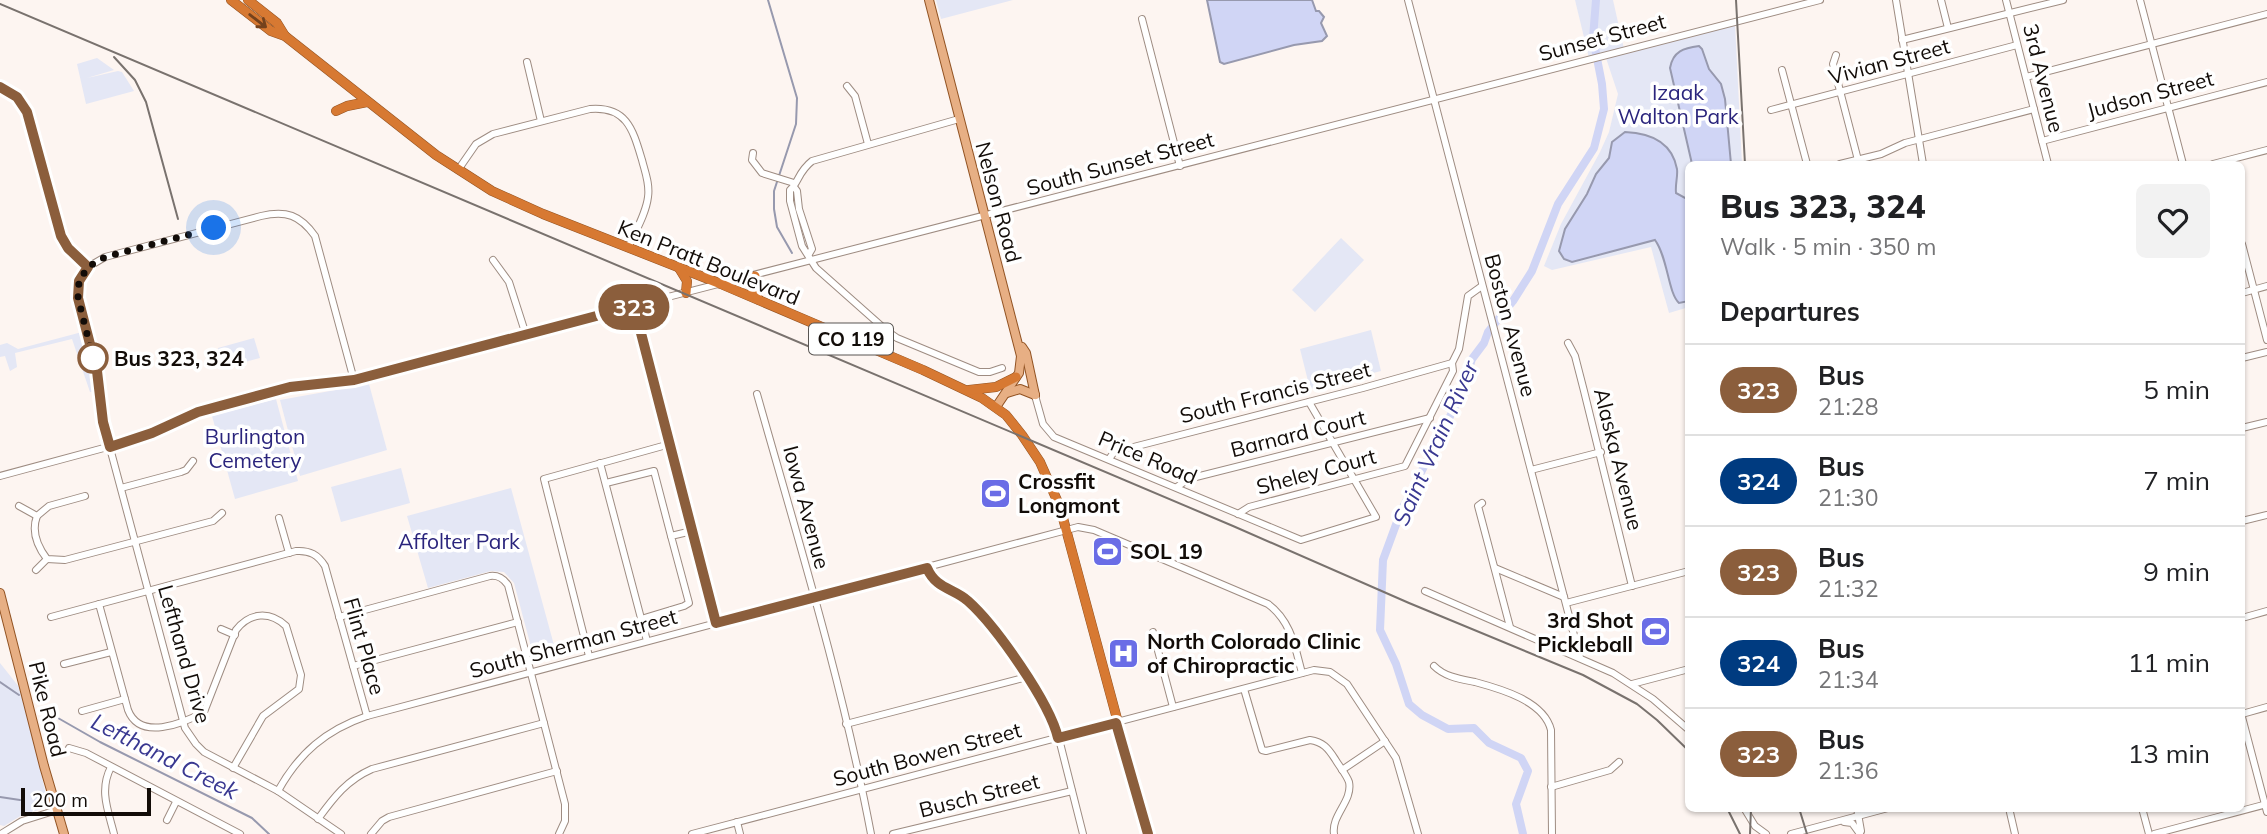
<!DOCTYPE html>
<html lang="en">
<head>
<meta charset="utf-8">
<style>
  body { margin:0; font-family:Mulish,sans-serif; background:#f2f2f2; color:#202124; height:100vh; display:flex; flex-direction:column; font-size:26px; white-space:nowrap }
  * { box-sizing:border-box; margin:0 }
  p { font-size:23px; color:#757577 }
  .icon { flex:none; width:38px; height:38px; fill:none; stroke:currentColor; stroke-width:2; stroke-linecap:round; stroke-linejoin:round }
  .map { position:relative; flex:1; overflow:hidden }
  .panel { position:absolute; left:1685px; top:161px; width:560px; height:651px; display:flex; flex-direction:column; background:#fff; border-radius:10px; box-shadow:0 2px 5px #0004 }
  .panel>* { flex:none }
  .badge { padding:0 14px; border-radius:23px; font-size:24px; line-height:46px }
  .scale { position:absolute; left:21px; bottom:18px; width:130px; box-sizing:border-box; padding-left:7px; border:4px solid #120c08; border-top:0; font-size:19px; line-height:24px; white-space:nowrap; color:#120c08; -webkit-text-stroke:5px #fff; paint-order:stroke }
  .you { position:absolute; width:35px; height:35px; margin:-18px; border:5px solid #fff; border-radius:50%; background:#1a73e8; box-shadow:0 0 0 10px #1a73e833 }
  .map>.badge { position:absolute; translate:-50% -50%; box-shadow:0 0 0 4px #fff }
  h2 { padding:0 35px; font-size:26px; line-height:63px }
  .round { display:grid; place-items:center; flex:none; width:74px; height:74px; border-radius:10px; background:#f2f2f2 }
  .summary { display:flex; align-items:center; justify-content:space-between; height:119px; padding:0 35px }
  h1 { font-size:33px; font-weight:800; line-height:52px }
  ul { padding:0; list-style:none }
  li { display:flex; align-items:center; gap:21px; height:91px; padding:0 35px; border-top:2px solid #e0e0e0 }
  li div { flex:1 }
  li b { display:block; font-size:26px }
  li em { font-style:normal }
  li .badge { min-width:77px; font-weight:700; text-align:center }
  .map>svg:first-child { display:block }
  .green { fill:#e4e7f5 }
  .water { fill:#d0d5f5; stroke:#9799ae; stroke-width:2 }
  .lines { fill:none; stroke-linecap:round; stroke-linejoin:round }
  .stream { stroke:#9799ae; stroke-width:2 }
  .river { stroke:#d0d5f5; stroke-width:8 }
  .minor-casing { stroke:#9e8c82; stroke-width:8 }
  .major-casing { stroke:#925323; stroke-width:10 }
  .highway-casing { stroke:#925323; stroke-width:10 }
  .minor { stroke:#fff; stroke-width:6 }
  .major { stroke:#e7af84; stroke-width:8 }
  .highway { stroke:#d77932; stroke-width:9 }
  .rail { stroke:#79726e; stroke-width:2 }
  .oneway { stroke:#74421d }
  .line-casing { stroke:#fff; stroke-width:16 }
  .line { stroke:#8b5e3c; stroke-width:10 }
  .walk { stroke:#120c08; stroke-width:7; stroke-dasharray:0 12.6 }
  .stop-dot { fill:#fff; stroke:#8b5e3c; stroke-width:3.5 }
  .labels { text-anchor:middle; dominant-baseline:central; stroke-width:7; stroke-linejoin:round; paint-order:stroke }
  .shield { fill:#fff; stroke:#595552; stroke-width:2 }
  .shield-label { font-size:19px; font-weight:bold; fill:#120c08 }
  .street-label { font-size:21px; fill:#120c08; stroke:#fff }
  .park-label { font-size:21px; fill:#2a247c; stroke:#fff }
  .stop-label { font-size:21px; font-weight:bold; fill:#120c08; stroke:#fff; text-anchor:start }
  .poi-label { font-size:21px; font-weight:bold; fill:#120c08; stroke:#fff; text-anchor:start }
  .water-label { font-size:23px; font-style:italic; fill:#393891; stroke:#fff }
</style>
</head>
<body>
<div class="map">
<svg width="2267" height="834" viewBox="0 0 2267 834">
  <rect width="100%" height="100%" fill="#fdf5f1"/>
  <!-- green -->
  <g class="green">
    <path d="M936 0H1013L941 19Z"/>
    <path d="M1575 0H1613L1624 49 1589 58Z"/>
    <path d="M1735 24 1742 164H1689V307L1669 313 1651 247 1552 270 1544 266 1561 224 1600 152 1609 132 1618 94 1606 58Z"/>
    <path d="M97 58 114 70 87 78 118 71 122 72 134 91 86 104 77 64Z"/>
    <path d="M1341 238 1364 260 1315 312 1292 290Z"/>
    <path d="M1371 330 1381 371 1310 389 1300 349Z"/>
    <path d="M82 332 95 392H90L72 339 15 353 17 367 10 371 5 356 0 357V345L7 343 18 349Z"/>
    <path d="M254 338 260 358 223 368 218 348Z"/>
    <path d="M369 384 387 450 300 476 280 400Z"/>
    <path d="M276 399 298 481 235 499 212 416Z"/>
    <path d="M401 468 410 503 341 522 331 487Z"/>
    <path d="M511 488 557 656 535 662 514 583 504 572 491 571 428 588 407 516Z"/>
    <path d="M0 663 23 692 48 804 45 808 22 815 4 826 0 825Z"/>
  </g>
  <!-- water -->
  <g class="water">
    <path d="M1207 0H1312L1316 11H1319L1324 17 1321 23 1327 36 1322 41 1294 45 1224 64 1220 62Z"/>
    <path d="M1699 46 1702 49 1709 69 1721 84 1725 99 1731 164H1692L1670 68C1673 51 1684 48 1699 46Z"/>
    <path d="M1625 132C1650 133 1672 142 1677 169 1678 177 1675 184 1676 193L1689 200V301L1679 303C1668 293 1668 258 1655 240L1572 262 1564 259 1559 251 1565 229 1587 194 1596 174 1609 158 1612 142Z"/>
  </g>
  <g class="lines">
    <!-- stream -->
    <g class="stream">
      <path d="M768 0 797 98 796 124 774 191V209L777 227 792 253"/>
      <path d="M0 682 19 695"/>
      <path d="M44 710 100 742 252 818 269 834"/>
      <path d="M0 797 20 800"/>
    </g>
    <!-- river -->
    <path class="river" d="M1523 834 1516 804 1528 771 1521 758 1489 743 1474 728 1448 729 1422 715 1409 704 1396 664 1380 630 1383 560 1401 511 1459 399 1472 359 1484 343 1488 332 1513 301 1532 271 1558 204 1594 148 1604 109 1602 84 1593 38 1596 0"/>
    <defs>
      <g id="minor">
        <path d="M1408 0 1580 658"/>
        <path d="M1896 0 1923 164"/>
        <path d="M1941 0 1948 28"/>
        <path d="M2006 0 2048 164"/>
        <path d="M2140 0 2183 164"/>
        <path d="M1142 19 1180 166"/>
        <path d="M1902 40 2063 0"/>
        <path d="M1836 55 1833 64 1858 160"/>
        <path d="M527 62 541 121"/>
        <path d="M1782 70 1807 164"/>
        <path d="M2026 77 2267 14"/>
        <path d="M847 86 855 96 868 144"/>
        <path d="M0 87 17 97 27 112 61 236 68 248 88 267"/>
        <path d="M1771 110 2017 45"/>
        <path d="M959 119 812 161C798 172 799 182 790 190V201L802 246 816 268 887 331 897 338 979 372H990L1002 368"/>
        <path d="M2042 141 2267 82"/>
        <path d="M753 153 752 160 762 173 794 183"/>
        <path d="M1840 164 1881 154 1905 143 2034 109"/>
        <path d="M2213 164 2267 150"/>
        <path d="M458 170 476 144 493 134 590 109C627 106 633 130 642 160 645 172 650 184 648 197 646 214 635 232 628 248"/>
        <path d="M794 187 797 191 799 209 812 249 809 254"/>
        <path d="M2242 244 2267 340"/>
        <path d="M493 260 509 282 526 335"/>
        <path d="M2242 293 2267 286"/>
        <path d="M633 306 716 623"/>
        <path d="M1568 343 1575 356 1584 391 1632 586"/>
        <path d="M2242 358 2267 352"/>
        <path d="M1034 392 1043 424 1054 437 1301 540 1376 517 1309 402"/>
        <path d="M757 394C798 539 843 686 871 834"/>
        <path d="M2242 428 2267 422"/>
        <path d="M1109 459 1114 452 1363 388 1452 363"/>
        <path d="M600 463 647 641"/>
        <path d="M1531 470 1601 452"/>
        <path d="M0 476 115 445 152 433 190 415 290 387 354 380 633 306 1820 0"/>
        <path d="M606 483 654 471 671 536"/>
        <path d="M1177 487 1188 479 1430 418"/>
        <path d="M121 488 181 472 186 470 193 461"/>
        <path d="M85 496 49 506 37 516C31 532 37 546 47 559L65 560 213 521 222 513"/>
        <path d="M1482 503 1478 506 1510 627"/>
        <path d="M19 506 37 516"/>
        <path d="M1238 514 1249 507 1405 466 1453 371 1452 363 1459 349 1468 296 1482 286"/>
        <path d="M279 518 289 553"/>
        <path d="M2242 521 2267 515"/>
        <path d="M927 568 931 577 945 589 969 602 1016 658 1057 731 1083 834"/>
        <path d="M1495 568 1564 597"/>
        <path d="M36 570 47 559"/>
        <path d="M1425 591 1613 673 1653 699 1689 730"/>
        <path d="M1566 603 1689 571"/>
        <path d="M99 604 128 710C140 741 182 724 204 712L236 630C250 612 270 611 286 626L301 675 299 689 263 716 233 768"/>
        <path d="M51 617 296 551C310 550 318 555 325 566L367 716"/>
        <path d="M339 617 490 576C498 575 503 578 508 585L565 804V821L559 834"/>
        <path d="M2242 618 2267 611"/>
        <path d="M641 619 684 606 689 603 671 536 692 531"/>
        <path d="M221 629 235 635"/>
        <path d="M1153 632 1173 707"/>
        <path d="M589 656 544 479 670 444"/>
        <path d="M64 664 111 652"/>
        <path d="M353 666 518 622"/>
        <path d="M1434 666C1445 677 1460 679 1475 682 1501 689 1544 701 1551 730L1552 834"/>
        <path d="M1632 684 1689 669"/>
        <path d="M1244 689 1262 750 1266 751 1310 740C1323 742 1328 748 1335 759 1339 766 1346 774 1349 782 1353 801 1331 815 1334 834"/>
        <path d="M82 711 125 699"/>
        <path d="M2242 714 2267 707"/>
        <path d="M2242 717 2267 812"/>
        <path d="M846 724 1027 677"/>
        <path d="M69 748 86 753 240 834"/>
        <path d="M111 767C99 790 108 810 114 834"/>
        <path d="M1342 770 1385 741"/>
        <path d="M1551 787 1610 770 1619 762"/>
        <path d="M278 791C299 753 326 730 367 716L1078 527 1094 530 1268 604C1291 621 1295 647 1302 673"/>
        <path d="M1744 808 1755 826 1766 834"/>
        <path d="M1857 808 1861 831"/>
        <path d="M2009 808 2015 834"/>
        <path d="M2142 808 2149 834"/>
        <path d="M318 819C334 797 347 780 372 769L544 723"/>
        <path d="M167 820 176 802"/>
        <path d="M737 822 740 834"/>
        <path d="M1844 822 1852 823 1860 834"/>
        <path d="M1 834 22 821 57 810"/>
        <path d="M341 834 278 791 204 752 196 744 185 728 103 422 97 371 78 298 77 290 79 281 88 267 105 257 261 216C286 210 300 215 315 236L354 380"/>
        <path d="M371 834 382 821 389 817 557 771"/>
        <path d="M692 834 1314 670 1330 672 1347 684 1396 758 1418 834"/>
        <path d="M893 834 1072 791"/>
        <path d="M1791 834 1888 808"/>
        <path d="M2154 834 2267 804"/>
      </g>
      <g id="major">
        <path d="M929 0 1021 356 1019 373 996 407"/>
        <path d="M1022 347 1026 353 1035 395"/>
        <path d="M1007 393 1020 389 1035 395"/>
        <path d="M0 593 44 766 64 834"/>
      </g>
      <g id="highway">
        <path d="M231 0 271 31 285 36 436 155 492 191 543 214 721 284 923 370 982 398 1006 415 1022 435 1040 462 1060 507 1148 834"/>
        <path d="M248 0 277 23 285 36"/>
        <path d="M336 111 347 106 367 102"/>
        <path d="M679 268 687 281 686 293"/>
        <path d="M755 276 750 285 759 300"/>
        <path d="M969 390 996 387 1016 377"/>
      </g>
    </defs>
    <!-- minor casing -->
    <use href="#minor" class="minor-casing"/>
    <!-- major casing -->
    <use href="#major" class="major-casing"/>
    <!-- highway casing -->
    <use href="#highway" class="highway-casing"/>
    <!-- minor -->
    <use href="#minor" class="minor"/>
    <!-- major -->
    <use href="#major" class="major"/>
    <!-- highway -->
    <use href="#highway" class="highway"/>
    <!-- rail -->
    <g class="rail">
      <path d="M1736 0 1745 164"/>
      <path d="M0 4 1233 526 1409 603 1583 675 1637 704 1657 720 1689 751"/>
      <path d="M114 57 135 80 146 102 178 219"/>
      <path d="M1727 808 1740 834"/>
      <path d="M1799 808 1807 834"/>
      <path d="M1750 834 1751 808"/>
    </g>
  </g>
  <!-- one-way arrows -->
  <defs><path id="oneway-shaft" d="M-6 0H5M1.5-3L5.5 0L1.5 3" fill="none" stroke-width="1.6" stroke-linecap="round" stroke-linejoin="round" transform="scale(1.75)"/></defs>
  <use class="oneway" href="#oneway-shaft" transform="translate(258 21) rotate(38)"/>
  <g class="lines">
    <defs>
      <path id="line" d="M0 87 17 97 27 112 61 236 68 248 88 267 79 281 78 298 97 371 103 422 110 447 152 433 198 412 290 387 354 380 634 306 716 623 927 568C936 589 953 588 968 601 996 626 1050 703 1058 738L1116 723 1148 834"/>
    </defs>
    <!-- line casing -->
    <use href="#line" class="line-casing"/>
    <!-- line -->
    <use href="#line" class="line"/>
    <!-- walk -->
    <path class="walk" d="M93 358 78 298 79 281 88 267 105 257 214 228"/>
  </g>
  <!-- icons -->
  <defs>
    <symbol id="stadium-square" viewBox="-11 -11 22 22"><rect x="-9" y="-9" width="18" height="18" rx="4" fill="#6a6de6" stroke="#fff"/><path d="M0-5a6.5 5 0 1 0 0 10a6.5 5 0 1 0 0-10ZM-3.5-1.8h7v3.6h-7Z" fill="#fff"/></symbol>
    <symbol id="hospital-square" viewBox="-11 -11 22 22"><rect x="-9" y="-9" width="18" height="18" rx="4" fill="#6a6de6" stroke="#fff"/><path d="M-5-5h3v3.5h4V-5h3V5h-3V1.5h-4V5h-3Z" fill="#fff"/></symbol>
  </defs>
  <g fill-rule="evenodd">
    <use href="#stadium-square" x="978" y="476" width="35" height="35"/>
    <use href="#stadium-square" x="1090" y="534" width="35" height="35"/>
    <use href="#stadium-square" x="1638" y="614" width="35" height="35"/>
    <use href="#hospital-square" x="1106" y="636" width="35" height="35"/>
  </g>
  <!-- markers -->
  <circle class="stop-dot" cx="93" cy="358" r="14"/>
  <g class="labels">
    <!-- shield labels -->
    <rect class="shield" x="809" y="323.5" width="84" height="31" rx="5"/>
    <g class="shield-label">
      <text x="851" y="339">CO 119</text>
    </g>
    <!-- street labels -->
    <g class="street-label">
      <text transform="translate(1602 37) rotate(-15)">Sunset Street</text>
      <text transform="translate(1889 61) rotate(-15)">Vivian Street</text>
      <text transform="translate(2044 78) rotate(76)">3rd Avenue</text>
      <text transform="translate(2150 94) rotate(-15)">Judson Street</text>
      <text transform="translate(1120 163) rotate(-15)">South Sunset Street</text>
      <text transform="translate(999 202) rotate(75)">Nelson Road</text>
      <text transform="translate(709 262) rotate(22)">Ken Pratt Boulevard</text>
      <text transform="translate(1511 325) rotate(75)">Boston Avenue</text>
      <text transform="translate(1275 392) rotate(-14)">South Francis Street</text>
      <text transform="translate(1298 433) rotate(-14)">Barnard Court</text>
      <text transform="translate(1148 457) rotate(23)">Price Road</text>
      <text transform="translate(1619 459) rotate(76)">Alaska Avenue</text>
      <text transform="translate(1316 471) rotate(-15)">Sheley Court</text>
      <text transform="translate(807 507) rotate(75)">Iowa Avenue</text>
      <text transform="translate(573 643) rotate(-15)">South Sherman Street</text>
      <text transform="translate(365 646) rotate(74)">Flint Place</text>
      <text transform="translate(185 654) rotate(74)">Lefthand Drive</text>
      <text transform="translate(48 709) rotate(76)">Pike Road</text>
      <text transform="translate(927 754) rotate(-15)">South Bowen Street</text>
      <text transform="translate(979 795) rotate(-14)">Busch Street</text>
    </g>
    <!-- park labels -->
    <g class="park-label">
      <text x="1678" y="92">Izaak<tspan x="1678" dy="24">Walton Park</tspan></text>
      <text x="255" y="436">Burlington<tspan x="255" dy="24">Cemetery</tspan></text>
      <text x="459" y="541">Affolter Park</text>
    </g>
    <!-- stop labels -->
    <g class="stop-label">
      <text x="114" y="358">Bus 323, 324</text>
    </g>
    <!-- poi labels -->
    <g class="poi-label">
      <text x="1018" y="481">Crossfit<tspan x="1018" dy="24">Longmont</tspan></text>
      <text x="1130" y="551">SOL 19</text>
      <text x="1633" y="620" text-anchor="end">3rd Shot<tspan x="1633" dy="24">Pickleball</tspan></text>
      <text x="1147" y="641">North Colorado Clinic<tspan x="1147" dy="24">of Chiropractic</tspan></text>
    </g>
    <!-- water labels -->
    <g class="water-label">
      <text transform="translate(1435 443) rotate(-66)">Saint Vrain River</text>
      <text transform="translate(165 756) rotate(27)">Lefthand Creek</text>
    </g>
  </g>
</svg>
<div class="scale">200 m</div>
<div class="you" style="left:214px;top:228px"></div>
<b class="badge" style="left:634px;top:307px;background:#8b5e3c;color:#fff">323</b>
<section class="panel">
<div class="summary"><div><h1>Bus 323, 324</h1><p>Walk · 5 min · 350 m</p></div><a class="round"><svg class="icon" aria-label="heart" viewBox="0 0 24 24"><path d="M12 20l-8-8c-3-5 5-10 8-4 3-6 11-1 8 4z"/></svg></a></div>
<h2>Departures</h2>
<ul>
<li><span class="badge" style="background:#8b5e3c;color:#fff">323</span><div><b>Bus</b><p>21:28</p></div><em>5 min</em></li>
<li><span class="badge" style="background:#003b80;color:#fff">324</span><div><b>Bus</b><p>21:30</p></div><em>7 min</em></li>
<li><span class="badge" style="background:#8b5e3c;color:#fff">323</span><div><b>Bus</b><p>21:32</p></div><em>9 min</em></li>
<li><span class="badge" style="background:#003b80;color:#fff">324</span><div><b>Bus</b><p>21:34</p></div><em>11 min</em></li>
<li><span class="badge" style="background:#8b5e3c;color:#fff">323</span><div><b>Bus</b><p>21:36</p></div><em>13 min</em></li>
</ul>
</section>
</div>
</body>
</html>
